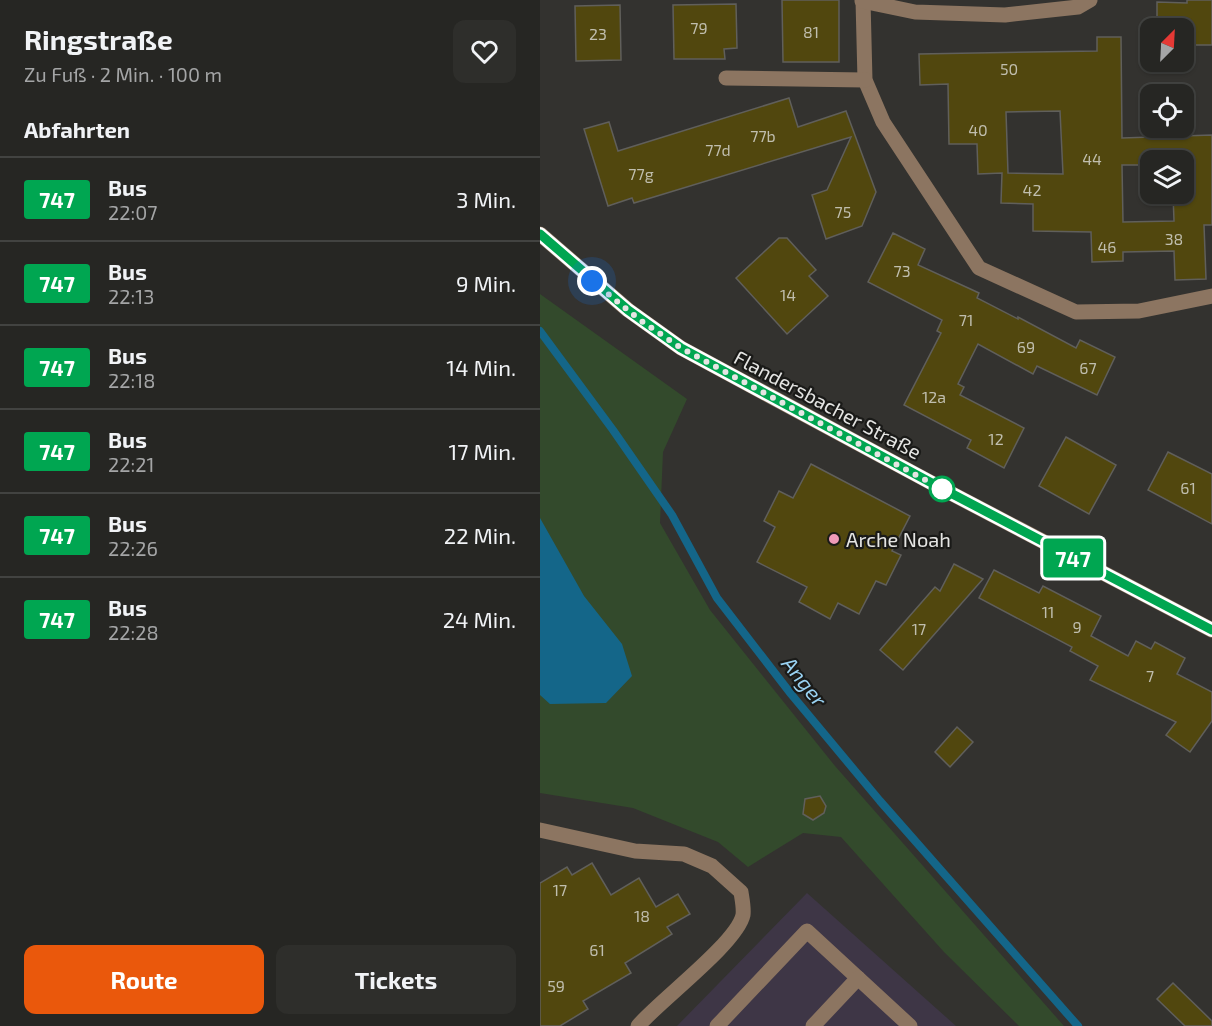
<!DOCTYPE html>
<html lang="de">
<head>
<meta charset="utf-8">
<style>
  body { margin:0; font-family:"Exo 2",sans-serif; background:#2e2e2b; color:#f1f3f6; height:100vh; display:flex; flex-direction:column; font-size:22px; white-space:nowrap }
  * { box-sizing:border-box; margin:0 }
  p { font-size:20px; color:#a4a5a6 }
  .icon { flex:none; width:33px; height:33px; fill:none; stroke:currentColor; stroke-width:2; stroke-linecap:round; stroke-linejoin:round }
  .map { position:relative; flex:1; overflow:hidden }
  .side { display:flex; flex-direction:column; background:#262623; width:540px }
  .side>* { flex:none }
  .badge { padding:0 12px; border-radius:4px; font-size:21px; line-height:39px }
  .needle { width:39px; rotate:24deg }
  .controls { position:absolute; left:600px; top:18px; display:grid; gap:12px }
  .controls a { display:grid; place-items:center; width:54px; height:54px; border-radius:12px; background:#262623; box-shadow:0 2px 4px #0004,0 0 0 2px #424341; font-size:30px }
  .you { position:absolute; width:30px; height:30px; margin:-15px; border:4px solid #fff; border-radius:50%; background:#1a73e8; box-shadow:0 0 0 9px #1a73e833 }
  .map>.badge { position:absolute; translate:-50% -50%; box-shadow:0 0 0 3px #fff }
  h2 { padding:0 24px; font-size:22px; line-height:54px }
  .round { display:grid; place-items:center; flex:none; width:63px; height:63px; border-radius:12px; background:#2e2e2b }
  .head { display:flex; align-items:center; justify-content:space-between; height:102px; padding:0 24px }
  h1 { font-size:28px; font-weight:700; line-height:45px }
  .cta { display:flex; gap:12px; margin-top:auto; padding:12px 24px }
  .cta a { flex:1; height:69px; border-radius:12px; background:#ea580c; color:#fff; font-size:24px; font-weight:700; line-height:69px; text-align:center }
  .cta a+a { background:#2e2e2b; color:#f1f3f6 }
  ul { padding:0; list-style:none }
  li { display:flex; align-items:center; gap:18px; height:84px; padding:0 24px; border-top:2px solid #424341 }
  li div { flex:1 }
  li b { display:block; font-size:22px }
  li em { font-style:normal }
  li .badge { min-width:66px; font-weight:700; text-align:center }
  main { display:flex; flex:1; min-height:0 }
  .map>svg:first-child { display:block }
  .commercial { fill:#3e3646 }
  .green { fill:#334a2c }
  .water { fill:#146689 }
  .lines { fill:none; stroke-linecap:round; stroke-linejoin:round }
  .stream { stroke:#146689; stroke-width:8 }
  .building { fill:#51470e; stroke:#605f5b; stroke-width:1.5; fill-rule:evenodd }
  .minor { stroke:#8c7561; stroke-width:15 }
  .line-casing { stroke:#fff; stroke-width:14 }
  .line { stroke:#00a651; stroke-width:9 }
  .walk { stroke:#e5e5e3; stroke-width:6; stroke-dasharray:0 10.8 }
  .stop-dot { fill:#fff; stroke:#00a651; stroke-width:3 }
  .poi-dot { fill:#ef9ab8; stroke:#1a1a18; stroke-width:2 }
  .labels { text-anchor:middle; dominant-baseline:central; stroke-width:4.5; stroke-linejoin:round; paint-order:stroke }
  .number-label { font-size:16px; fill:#c0beae }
  .street-label { font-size:20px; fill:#e5e5e3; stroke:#1a1a18 }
  .poi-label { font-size:20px; fill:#e5e5e3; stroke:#1a1a18; text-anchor:start }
  .water-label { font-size:21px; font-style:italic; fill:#9ad3f3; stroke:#1a1a18 }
</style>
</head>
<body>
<main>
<section class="side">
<div class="head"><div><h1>Ringstraße</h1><p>Zu Fuß · 2 Min. · 100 m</p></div><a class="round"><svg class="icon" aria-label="heart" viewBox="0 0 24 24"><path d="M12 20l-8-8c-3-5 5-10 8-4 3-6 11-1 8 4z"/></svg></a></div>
<h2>Abfahrten</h2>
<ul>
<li><span class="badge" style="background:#00a651;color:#fff">747</span><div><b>Bus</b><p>22:07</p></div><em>3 Min.</em></li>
<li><span class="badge" style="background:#00a651;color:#fff">747</span><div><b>Bus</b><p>22:13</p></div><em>9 Min.</em></li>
<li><span class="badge" style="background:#00a651;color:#fff">747</span><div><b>Bus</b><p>22:18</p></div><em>14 Min.</em></li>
<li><span class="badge" style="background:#00a651;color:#fff">747</span><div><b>Bus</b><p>22:21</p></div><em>17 Min.</em></li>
<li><span class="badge" style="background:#00a651;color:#fff">747</span><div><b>Bus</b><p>22:26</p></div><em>22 Min.</em></li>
<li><span class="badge" style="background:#00a651;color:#fff">747</span><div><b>Bus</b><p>22:28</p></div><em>24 Min.</em></li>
</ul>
<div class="cta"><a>Route</a><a>Tickets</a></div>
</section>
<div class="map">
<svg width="672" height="1026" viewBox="0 0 672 1026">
  <rect width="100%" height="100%" fill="#33322f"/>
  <!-- commercial -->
  <path class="commercial" d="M267 893 416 1026H137Z"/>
  <!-- green -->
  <path class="green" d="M0 294 147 399 123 452 120 523 170 610 295 766 524 1026H479L404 952 301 837 263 833 208 867 178 842 93 808 0 793Z"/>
  <!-- water -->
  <path class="water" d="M0 518 44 596 82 644 92 676 66 703 10 704 0 695Z"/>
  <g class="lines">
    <!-- stream -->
    <path class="stream" d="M0 331 73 430 132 515 177 598 251 694 340 801 538 1026"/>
  </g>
  <!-- building -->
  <g class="building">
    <path d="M242 0H299V62H243Z"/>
    <path d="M647 0H672V45H644V28H617V2L647 3Z"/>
    <path d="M196 4 197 48 184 49 185 59H134L133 5Z"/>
    <path d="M80 5 81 60 36 61 35 6Z"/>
    <path d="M557 37H581L582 138 672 135V225H664L666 279 635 280 634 251 583 252V261L552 262 551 232 493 231V204L461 203 462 173 438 174 437 144H409L408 84 380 85 379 54 557 51ZM520 111 523 174 468 173 466 112ZM610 160H644V194H633L634 221 583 222 582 165H610Z"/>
    <path d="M249 98 258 127 306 111 336 192 322 226 286 239 272 195 287 190 311 137 94 203 92 198 68 206 44 129 69 122 78 151Z"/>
    <path d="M353 233 385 249 378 265 439 293 437 298 478 319V317L536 348 540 340 575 357 557 395 497 366 493 374 438 344 418 384 424 387 420 395 484 428 464 468 427 448 431 440 364 405 401 333 397 331 402 320 328 282Z"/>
    <path d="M239 238H247L276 270 269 276 288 296 247 334 196 278Z"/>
    <path d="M526 437 576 465 549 514 499 486Z"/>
    <path d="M628 452 672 474V524L608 490Z"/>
    <path d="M271 464 370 516 352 551 361 555 346 585 336 581 319 614 298 603 290 619 259 602 267 587 217 562 235 527 224 521 239 491 253 498Z"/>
    <path d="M414 564 443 579 363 670 340 650 395 587 400 591Z"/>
    <path d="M454 570 499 593 503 586 561 616 551 636 588 656 596 641 611 649 615 642 645 658 637 674 672 692V721L650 752 626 735 636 722 550 680 558 666 530 651 532 647 439 598Z"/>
    <path d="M417 727 433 742 410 767 395 752Z"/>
    <path d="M280 796 286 806 284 813 273 820 263 814 265 799Z"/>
    <path d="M52 863 71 895 99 878 116 907 138 894 150 914 127 927 132 934 85 963 91 973 43 1001 48 1009 20 1026H0V883L27 867 32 875Z"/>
    <path d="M633 983 672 1021V1026H645L617 999Z"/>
  </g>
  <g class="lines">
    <!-- minor -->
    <g class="minor">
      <path d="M323 0 325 80 343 122 439 268 536 312 599 311 672 296"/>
      <path d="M322 1 375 12 465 15 538 7 550 0"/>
      <path d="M186 78 325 80"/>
      <path d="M0 234 88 310 141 348 401 488 672 630"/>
      <path d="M0 830 95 851 144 854 172 866 201 892C202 899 204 908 203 915 197 943 119 1001 98 1026"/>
      <path d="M177 1026 267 931 370 1026"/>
      <path d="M273 1026 318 978"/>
    </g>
  </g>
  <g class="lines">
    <defs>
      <path id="line" d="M0 234 88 310 141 348 401 488 672 630"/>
    </defs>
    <!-- line casing -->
    <use href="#line" class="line-casing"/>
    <!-- line -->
    <use href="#line" class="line"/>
    <!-- walk -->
    <path class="walk" d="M52 281 100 320 141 348 402 489"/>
  </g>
  <!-- markers -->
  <circle class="stop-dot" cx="402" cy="489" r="12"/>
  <circle class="poi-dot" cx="294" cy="539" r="6"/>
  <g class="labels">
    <!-- number labels -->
    <g class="number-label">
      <text x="159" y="27">79</text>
      <text x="271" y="31">81</text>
      <text x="58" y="33">23</text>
      <text x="469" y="68">50</text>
      <text x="438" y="129">40</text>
      <text x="223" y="135">77b</text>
      <text x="178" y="149">77d</text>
      <text x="552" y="158">44</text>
      <text x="101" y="173">77g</text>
      <text x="492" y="189">42</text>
      <text x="303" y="211">75</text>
      <text x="634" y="238">38</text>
      <text x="567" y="246">46</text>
      <text x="362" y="270">73</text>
      <text x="248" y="294">14</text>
      <text x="426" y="319">71</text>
      <text x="486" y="346">69</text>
      <text x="548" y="367">67</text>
      <text x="394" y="396">12a</text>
      <text x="456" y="438">12</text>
      <text x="648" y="487">61</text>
      <text x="508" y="611">11</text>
      <text x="537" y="626">9</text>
      <text x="379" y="628">17</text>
      <text x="610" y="675">7</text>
      <text x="20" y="889">17</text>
      <text x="102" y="915">18</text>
      <text x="57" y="949">61</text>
      <text x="16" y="985">59</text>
    </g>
    <!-- street labels -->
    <g class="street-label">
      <text transform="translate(288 404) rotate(28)">Flandersbacher Straße</text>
    </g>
    <!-- poi labels -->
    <g class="poi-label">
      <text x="306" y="539">Arche Noah</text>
    </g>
    <!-- water labels -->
    <g class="water-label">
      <text transform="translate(265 681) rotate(51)">Anger</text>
    </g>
  </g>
</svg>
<div class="controls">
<a><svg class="needle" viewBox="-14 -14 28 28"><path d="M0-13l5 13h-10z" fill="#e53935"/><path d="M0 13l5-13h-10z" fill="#a4a5a6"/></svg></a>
<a><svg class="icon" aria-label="locate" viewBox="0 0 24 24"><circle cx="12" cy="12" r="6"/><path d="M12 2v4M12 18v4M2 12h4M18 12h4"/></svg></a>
<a><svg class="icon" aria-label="layers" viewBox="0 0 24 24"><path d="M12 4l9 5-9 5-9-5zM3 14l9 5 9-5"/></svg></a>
</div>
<div class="you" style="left:52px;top:281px"></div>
<b class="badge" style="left:533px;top:558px;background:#00a651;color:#fff">747</b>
</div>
</main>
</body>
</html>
